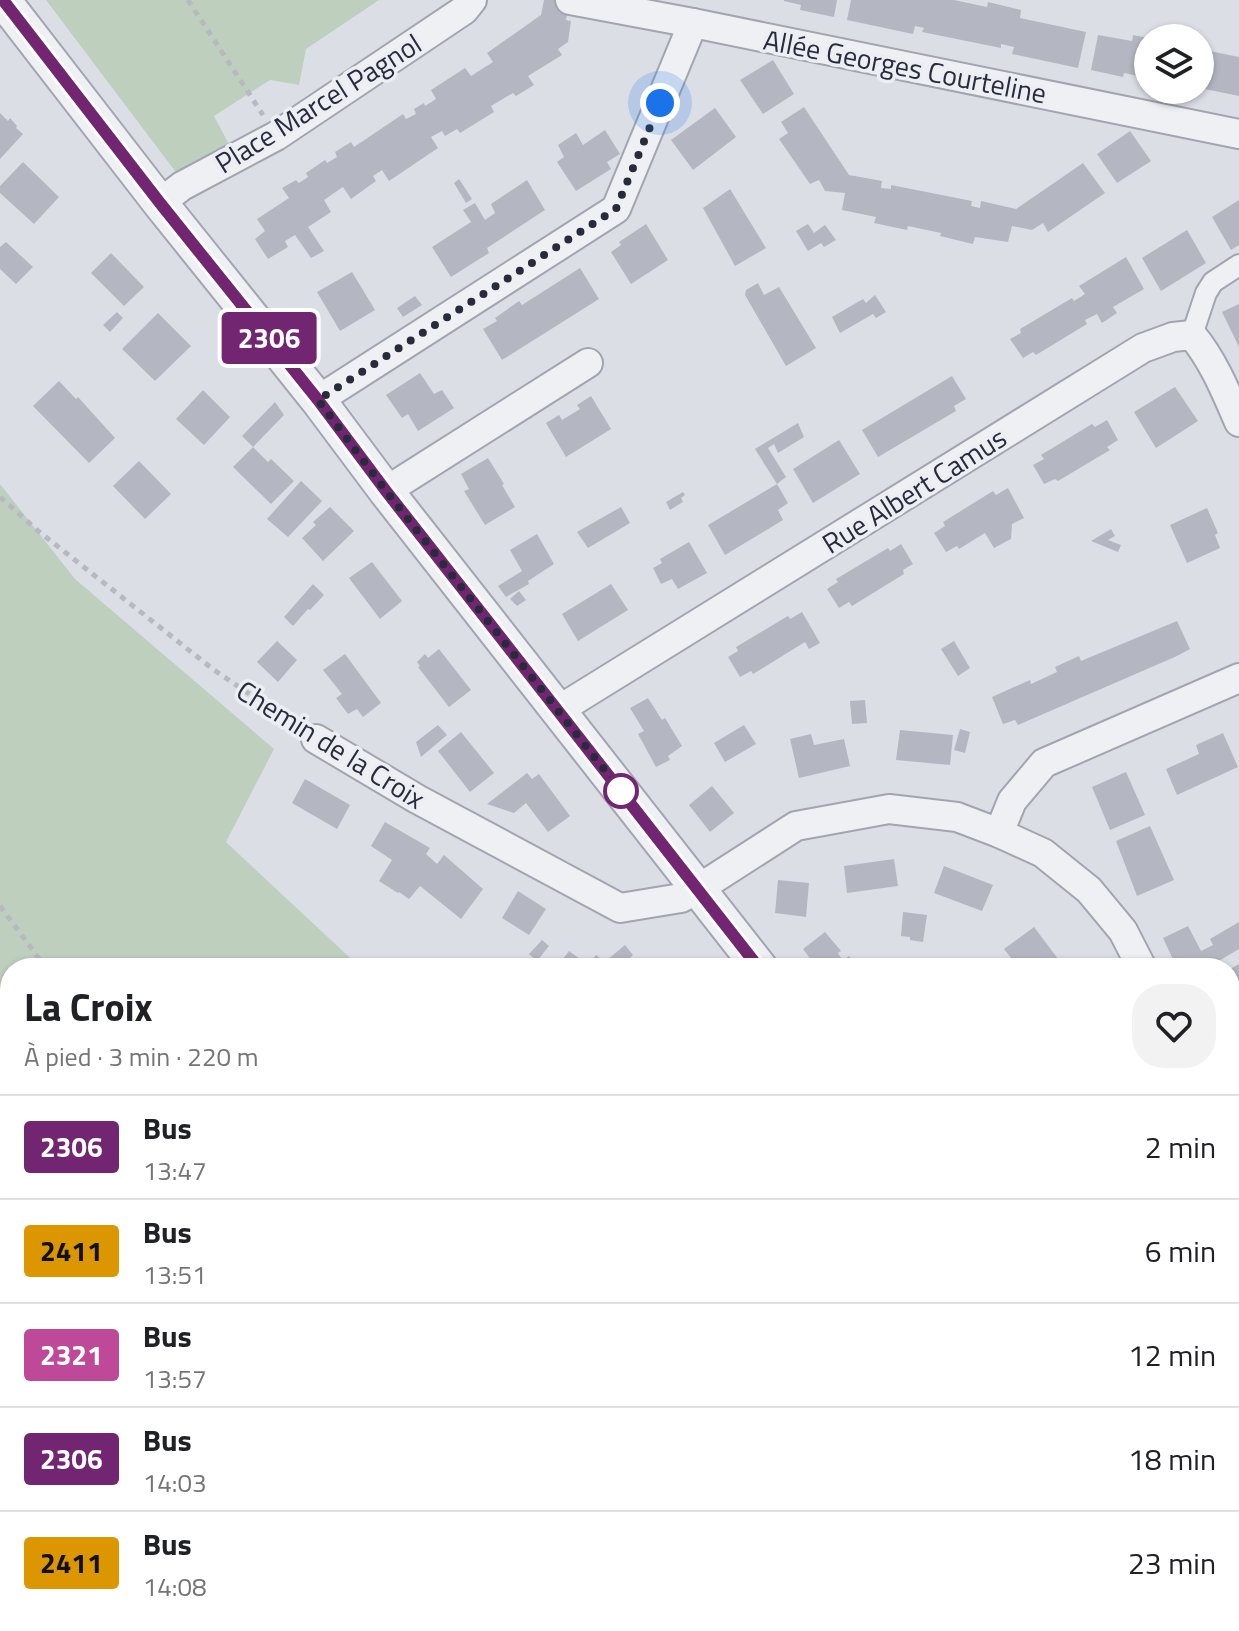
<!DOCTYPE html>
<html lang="fr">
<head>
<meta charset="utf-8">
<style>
  body { margin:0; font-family:"Titillium Web",sans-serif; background:#f2f2f2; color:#202124; height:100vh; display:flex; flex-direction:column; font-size:30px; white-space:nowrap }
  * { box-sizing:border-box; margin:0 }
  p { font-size:26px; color:#757577 }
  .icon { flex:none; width:44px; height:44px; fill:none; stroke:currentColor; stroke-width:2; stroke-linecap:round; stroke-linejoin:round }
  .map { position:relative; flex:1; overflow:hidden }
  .details { position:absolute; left:0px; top:958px; width:1240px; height:674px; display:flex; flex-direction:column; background:#fff; border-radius:32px 32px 0 0; box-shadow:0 2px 6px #0004 }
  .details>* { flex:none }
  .badge { padding:0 16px; border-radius:6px; font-size:28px; line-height:52px }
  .fabs { position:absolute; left:1134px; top:24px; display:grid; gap:16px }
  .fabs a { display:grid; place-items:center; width:80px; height:80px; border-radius:50%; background:#fff; box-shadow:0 2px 6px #0004; font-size:40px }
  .you { position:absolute; width:40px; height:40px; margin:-20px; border:6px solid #fff; border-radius:50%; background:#1a73e8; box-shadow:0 0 0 12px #1a73e833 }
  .map>.badge { position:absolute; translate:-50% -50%; box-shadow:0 0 0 4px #fff }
  .round { display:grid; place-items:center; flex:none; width:84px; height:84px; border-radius:32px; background:#f2f2f2 }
  .headline { display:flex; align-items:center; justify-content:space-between; height:136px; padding:0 24px }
  h1 { font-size:38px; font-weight:700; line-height:60px }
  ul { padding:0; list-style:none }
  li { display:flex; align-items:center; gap:24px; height:104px; padding:0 24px; border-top:2px solid #e0e0e0 }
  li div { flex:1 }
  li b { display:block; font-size:30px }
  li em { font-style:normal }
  li .badge { min-width:88px; font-weight:700; text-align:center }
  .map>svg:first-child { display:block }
  .green { fill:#bfcfbe }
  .water { fill:#98a6c5 }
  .building { fill:#b4b7c2 }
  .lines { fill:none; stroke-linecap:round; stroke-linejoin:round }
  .pedestrian-casing { stroke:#a2a5b0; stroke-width:24 }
  .minor-casing { stroke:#a2a5b0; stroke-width:32 }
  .tertiary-casing { stroke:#a2a5b0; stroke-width:38 }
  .path { stroke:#b7b9c0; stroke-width:5; stroke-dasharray:6 6; stroke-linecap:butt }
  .pedestrian { stroke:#eff0f4; stroke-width:20 }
  .minor { stroke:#eff0f4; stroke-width:28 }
  .tertiary { stroke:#eff0f4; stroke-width:34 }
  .line-casing { stroke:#fff; stroke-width:18 }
  .line { stroke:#722671; stroke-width:12 }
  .walk { stroke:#272b3c; stroke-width:8; stroke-dasharray:0 14.4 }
  .stop-dot { fill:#fff; stroke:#722671; stroke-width:4 }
  .labels { text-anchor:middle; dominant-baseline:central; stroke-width:7; stroke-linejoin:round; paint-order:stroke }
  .street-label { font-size:28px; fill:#272b3c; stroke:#eceef4 }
</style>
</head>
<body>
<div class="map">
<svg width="1239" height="1631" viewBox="0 0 1239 1631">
  <rect width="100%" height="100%" fill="#dcdee6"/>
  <!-- green -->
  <g class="green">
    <path d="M46 0H379L306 49 299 85 270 80 214 116 231 148 178 175Z"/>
    <path d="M0 484 75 579 274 749 226 842 361 968H10V1513L0 1508Z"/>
    <path d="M198 1622H1043L1051 1631H204Z"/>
  </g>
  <!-- water -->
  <path class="water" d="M0 1476 10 1481V1622H240L252 1631H0Z"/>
  <!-- building -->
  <g class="building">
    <path d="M544 0H570L566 20 571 21 568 42 558 49 562 55 528 76 534 85 516 96 513 93 491 106 494 112 460 133 457 129 445 136 442 131 431 137 438 148 389 181 382 170 373 176 376 181 351 199 343 187 324 200 331 212 308 227 324 251 311 258 295 235 285 241 288 247 268 259 255 239 265 231 257 219 289 198 282 188 296 180 299 183 308 177 306 173 325 160 327 163 337 157 335 152 351 142 354 147 403 114 406 119 416 114 414 109 424 103 425 106 436 99 431 90 465 68 471 76 493 62 487 53 541 15Z"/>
    <path d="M784 0H837L834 17 800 10 801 5 784 1Z"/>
    <path d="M851 0H954L987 7 988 2 1021 10 1020 18 1086 32 1078 68 1012 54 1014 47 1001 44V48L922 32 924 28 915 26 913 34 847 20Z"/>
    <path d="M1098 35 1132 41 1133 35 1148 38V78L1124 73 1123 77 1091 70Z"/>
    <path d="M1200 49 1239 57V96L1200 88Z"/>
    <path d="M773 60 794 94 763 114 740 80Z"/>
    <path d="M804 107 849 175 882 181 881 188 891 189V185L972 201 971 206 980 208 981 201 1016 209 1083 163 1105 193 1048 232 1043 223 1032 230 1012 226 1008 242 975 237 973 244 940 236 941 233 908 226 907 230 874 223 876 217 842 210 845 193 825 191 819 180 810 184 779 139 788 133 781 122Z"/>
    <path d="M715 108 736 137 693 170 671 140Z"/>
    <path d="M0 113 8 121 10 118 17 126 16 128 23 134 0 159Z"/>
    <path d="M605 130 620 154 607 162 611 169 576 191 557 162 564 157 558 145 576 133 583 145Z"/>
    <path d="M1130 131 1151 161 1117 183 1097 154Z"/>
    <path d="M23 162 59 197 34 224 0 193V186Z"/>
    <path d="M459 179 472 199 466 203 454 183Z"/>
    <path d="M527 180 545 210 487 248 489 253 451 277 432 247 471 222 463 210 475 203 485 220 495 213 491 204Z"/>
    <path d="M730 189 766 248 735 266 703 208Z"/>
    <path d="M1239 200V245L1231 250 1212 217Z"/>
    <path d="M646 224 668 260 631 284 611 252 621 245 619 242Z"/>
    <path d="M808 224 814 233 825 225 836 240 824 247 821 243 808 251 796 231Z"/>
    <path d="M1187 230 1206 263 1161 291 1142 258Z"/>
    <path d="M6 242 33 267 16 284 0 269V247Z"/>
    <path d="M111 253 144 287 124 306 91 273Z"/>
    <path d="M1126 257 1144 289 1113 307 1117 313 1102 323 1097 314 1085 320 1087 324 1036 355 1033 352 1023 358 1010 339 1021 333 1020 329 1072 298 1074 301 1085 294 1079 286Z"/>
    <path d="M580 268 599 299 502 360 483 329 497 321 495 318 519 301 522 305Z"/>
    <path d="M352 272 375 310 340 331 317 292Z"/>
    <path d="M758 283 764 295 779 287 816 348 786 366 745 295 746 290Z"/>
    <path d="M875 295 886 312 876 318 873 314 840 333 832 317 863 299 866 303Z"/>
    <path d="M415 296 422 305 403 317 397 308Z"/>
    <path d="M1239 304V347L1222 312Z"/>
    <path d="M117 312 123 318 110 332 103 325Z"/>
    <path d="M158 313 191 346 155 381 122 349Z"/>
    <path d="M420 373 434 394 442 390 454 408 418 431 408 414 402 418 386 395Z"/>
    <path d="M952 376 966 399 954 406 956 411 878 457 862 430Z"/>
    <path d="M59 381 76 399 78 397 115 438 89 463 33 406Z"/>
    <path d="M1175 387 1198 421 1156 448 1134 412Z"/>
    <path d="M203 390 230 417 204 445 176 419Z"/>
    <path d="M591 396 611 429 566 457 546 423 559 415 562 420 580 409 577 405Z"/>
    <path d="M275 402 284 415 253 447 242 436Z"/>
    <path d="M1107 420 1118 440 1107 447 1110 450 1058 481 1055 479 1044 484 1033 465 1044 459 1041 455 1092 424 1095 427Z"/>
    <path d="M798 423 804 437 778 453 774 444 768 448 786 477 777 484 788 503 778 510 783 520 725 555 708 525 777 484 755 449Z"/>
    <path d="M839 440 860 474 813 503 793 469Z"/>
    <path d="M253 447 268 462 271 459 294 481 271 504 233 467Z"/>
    <path d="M488 458 504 484 502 485 515 507 485 525 464 491 469 489 461 474Z"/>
    <path d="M139 461 171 494 145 519 113 486Z"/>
    <path d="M301 481 322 501 288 537 267 519Z"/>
    <path d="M1008 488 1024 518 1012 524 1011 539 994 548 985 533 959 549 957 546 946 552 934 533 945 526 943 522 993 491 996 495Z"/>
    <path d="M683 492 685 495 681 498 683 502 670 510 666 502Z"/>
    <path d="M330 507 354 531 323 561 302 538 316 525 313 522Z"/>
    <path d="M621 507 630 523 588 548 577 532Z"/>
    <path d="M1207 508 1218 533 1215 535 1220 548 1187 563 1170 525Z"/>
    <path d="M1111 529 1115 536 1108 540 1121 545 1118 552 1091 541Z"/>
    <path d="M537 534 554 564 528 581 529 584 506 597 498 586 522 571 510 550Z"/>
    <path d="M689 542 707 573 678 589 672 579 661 584 653 568 662 563 660 559Z"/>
    <path d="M901 544 913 564 903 570 904 574 852 606 849 602 839 608 827 589 838 582 836 579 888 548 890 551Z"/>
    <path d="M372 562 402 601 380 619 349 578Z"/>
    <path d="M313 584 324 595 310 610 308 609 293 626 284 617Z"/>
    <path d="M611 584 628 610 578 641 562 614Z"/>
    <path d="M519 591 526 600 517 606 510 599Z"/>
    <path d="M802 612 820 643 809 649 805 642 753 674 751 671 740 677 728 657 738 651 736 647 788 616 790 619Z"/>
    <path d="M1177 621 1190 649 1177 656 1018 725 1015 720 1003 724 992 697 1030 680 1031 684 1057 672 1055 667 1079 656 1081 661Z"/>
    <path d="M277 641 297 660 278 682 257 662Z"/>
    <path d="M954 641 970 668 958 676 941 649Z"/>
    <path d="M439 649 471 690 449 707 418 667 420 666 417 662 425 654 428 658Z"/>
    <path d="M345 654 381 703 363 717 357 709 348 714 336 698 342 694 323 670Z"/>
    <path d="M648 698 662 720 665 718 682 746 668 756 670 760 656 767 638 734 644 731 630 708Z"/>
    <path d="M865 700 867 723 852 724 850 701Z"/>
    <path d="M438 725 447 735 421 757 416 742Z"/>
    <path d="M744 725 756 744 725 762 714 743Z"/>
    <path d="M960 729 970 732 965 753 954 750Z"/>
    <path d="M900 730 953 735 950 765 896 760Z"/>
    <path d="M461 732 494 773 470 792 438 751Z"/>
    <path d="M1223 733 1238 767 1177 795 1166 769 1199 754 1196 745Z"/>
    <path d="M811 734 814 745 844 739 850 766 799 778 790 739Z"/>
    <path d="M1126 772 1145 815 1110 830 1092 787Z"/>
    <path d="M527 773 532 779 539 774 570 816 548 832 526 803 514 813 487 804Z"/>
    <path d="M305 779 350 805 337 829 292 803Z"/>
    <path d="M712 786 734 813 710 832 689 805Z"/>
    <path d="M385 822 430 848 426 854 437 864 444 855 483 889 461 919 420 886 409 899 399 892 398 893 379 881 392 860 371 846Z"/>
    <path d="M1150 826 1174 880 1137 896 1116 841Z"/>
    <path d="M894 859 898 886 847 893 844 866Z"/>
    <path d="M944 866 993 885 982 911 934 893Z"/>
    <path d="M778 880 809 883 806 917 775 913Z"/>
    <path d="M518 891 546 909 529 935 502 918Z"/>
    <path d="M903 912 927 915 923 942 910 940V937L901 936Z"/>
    <path d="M1239 922V949L1207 968H1195L1194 966 1189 968H1177L1163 938 1188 926 1201 951 1213 945 1210 939Z"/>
    <path d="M1034 927 1065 968H1019L1004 949Z"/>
    <path d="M825 932 841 951 838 953 843 961 849 956 858 968H817L803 949Z"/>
    <path d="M542 940 549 946 537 961 529 954Z"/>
    <path d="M625 945 633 955 619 968H612L606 961Z"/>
    <path d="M569 951 588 965 596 955 609 965 607 968H556Z"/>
    <path d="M637 959 647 968H628Z"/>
    <path d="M1239 964V1065L1230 1053V969Z"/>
    <path d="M1230 1185 1239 1198V1219L1230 1225Z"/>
    <path d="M1230 1303 1239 1308V1371L1235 1369 1234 1372 1230 1370Z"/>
    <path d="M1230 1543 1239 1554V1600L1230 1590Z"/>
  </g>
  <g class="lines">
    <defs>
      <path id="pedestrian" d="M1192 335 1206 293 1213 282 1239 265"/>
      <g id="minor">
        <path d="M570 0 693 23 1239 134"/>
        <path d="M160 203 182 186 276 136 464 10 472 0"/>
        <path d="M318 400 616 209 693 23"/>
        <path d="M386 491 588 363"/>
        <path d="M557 711 1143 348 1173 337 1192 335C1213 360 1226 392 1239 422"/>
        <path d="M316 739 417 799 620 908 681 898 698 889 796 826 889 809 957 817 999 833 1043 853 1089 890 1123 931 1142 968"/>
        <path d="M999 833 1012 801 1044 763 1239 678"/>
        <path d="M1230 1118 1239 1129"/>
      </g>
      <g id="tertiary">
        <path d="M3 0 160 203 318 400 386 491 760 968"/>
        <path d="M1230 1417 1239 1423"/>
      </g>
    </defs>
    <!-- pedestrian casing -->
    <use href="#pedestrian" class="pedestrian-casing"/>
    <!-- minor casing -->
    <use href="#minor" class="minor-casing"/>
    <!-- tertiary casing -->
    <use href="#tertiary" class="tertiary-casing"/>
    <!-- path -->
    <g class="path">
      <path d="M188 0 263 115"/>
      <path d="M0 497 37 530 214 670 295 725"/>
      <path d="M0 906 46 968"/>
      <path d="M614 1622 621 1631"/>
    </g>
    <!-- pedestrian -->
    <use href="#pedestrian" class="pedestrian"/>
    <!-- minor -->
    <use href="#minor" class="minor"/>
    <!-- tertiary -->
    <use href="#tertiary" class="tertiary"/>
  </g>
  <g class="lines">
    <defs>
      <path id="line" d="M3 0 160 203 318 400 386 491 759 968"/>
    </defs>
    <!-- line casing -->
    <use href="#line" class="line-casing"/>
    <!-- line -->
    <use href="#line" class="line"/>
    <!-- walk -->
    <path class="walk" d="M621 791 386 491 318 400 616 209 660 103"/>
  </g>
  <!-- markers -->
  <circle class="stop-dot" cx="621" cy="791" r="16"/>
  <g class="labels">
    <!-- street labels -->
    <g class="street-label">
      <text transform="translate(905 66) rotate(11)">Allée Georges Courteline</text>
      <text transform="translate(318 103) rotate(-32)">Place Marcel Pagnol</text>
      <text transform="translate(914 490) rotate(-32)">Rue Albert Camus</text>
      <text transform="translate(331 744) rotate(32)">Chemin de la Croix</text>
    </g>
  </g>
</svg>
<div class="fabs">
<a><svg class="icon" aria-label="layers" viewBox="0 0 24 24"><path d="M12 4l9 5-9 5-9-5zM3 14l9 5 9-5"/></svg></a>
</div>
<div class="you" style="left:660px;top:103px"></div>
<b class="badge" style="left:269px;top:338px;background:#722671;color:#fff">2306</b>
<section class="details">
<div class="headline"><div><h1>La Croix</h1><p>À pied · 3 min · 220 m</p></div><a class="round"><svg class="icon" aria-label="heart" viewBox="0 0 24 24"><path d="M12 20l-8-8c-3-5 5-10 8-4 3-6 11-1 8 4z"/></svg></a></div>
<ul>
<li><span class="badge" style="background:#722671;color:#fff">2306</span><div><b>Bus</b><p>13:47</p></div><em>2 min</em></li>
<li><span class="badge" style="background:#dc9600;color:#111">2411</span><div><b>Bus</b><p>13:51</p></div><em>6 min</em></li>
<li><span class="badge" style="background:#be4999;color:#fff">2321</span><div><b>Bus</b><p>13:57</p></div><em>12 min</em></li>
<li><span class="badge" style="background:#722671;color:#fff">2306</span><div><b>Bus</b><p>14:03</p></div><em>18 min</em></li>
<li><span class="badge" style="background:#dc9600;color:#111">2411</span><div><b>Bus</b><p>14:08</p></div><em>23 min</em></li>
</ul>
</section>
</div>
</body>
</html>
